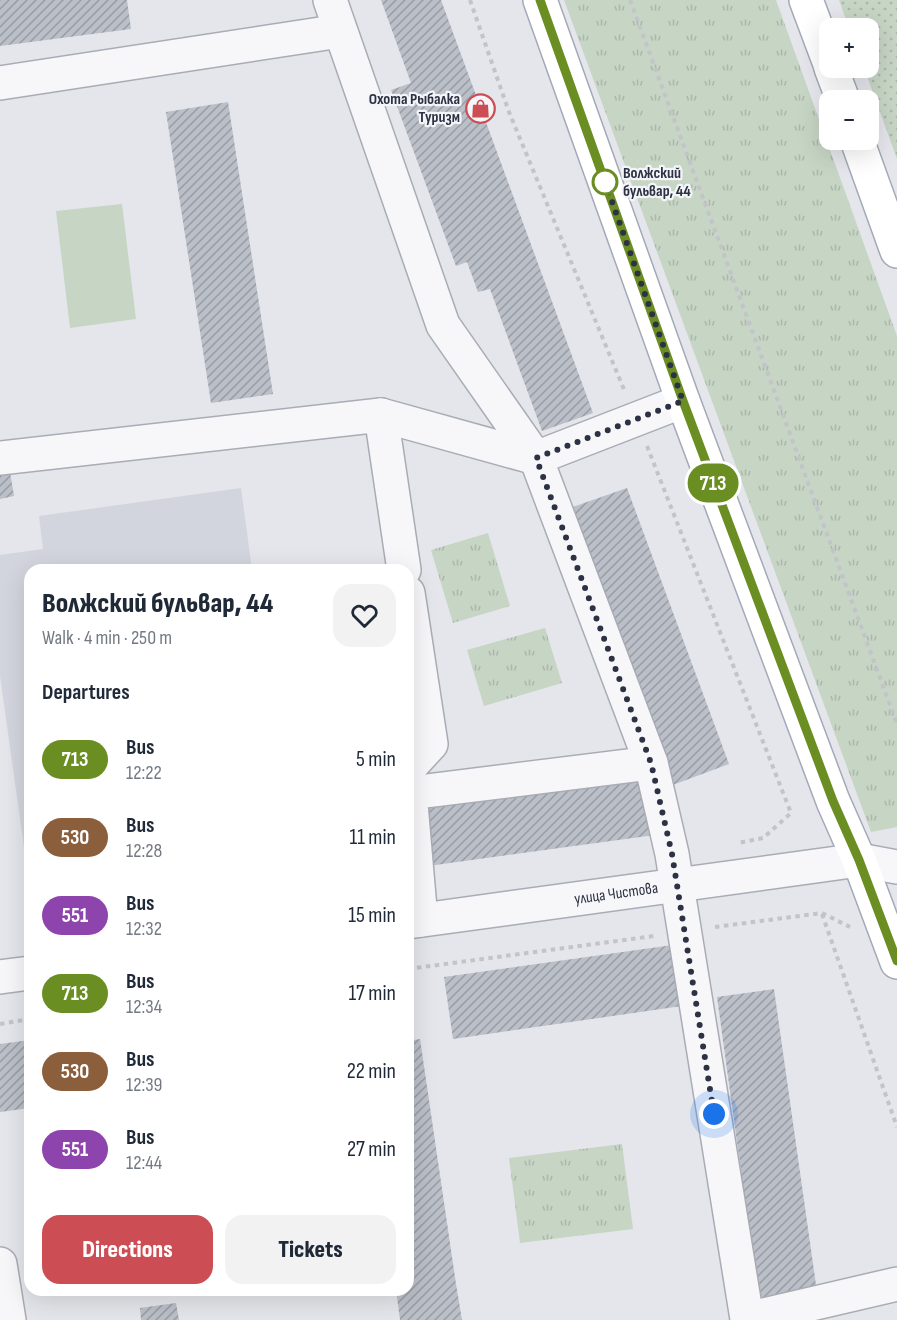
<!DOCTYPE html>
<html lang="en">
<head>
<meta charset="utf-8">
<style>
  body { margin:0; font-family:"Sofia Sans Condensed",sans-serif; background:#f2f2f3; color:#1f2937; height:100vh; display:flex; flex-direction:column; font-size:22px; white-space:nowrap }
  * { box-sizing:border-box; margin:0 }
  p { font-size:20px; color:#747a83 }
  .icon { flex:none; width:33px; height:33px; fill:none; stroke:currentColor; stroke-width:2; stroke-linecap:round; stroke-linejoin:round }
  .map { position:relative; flex:1; overflow:hidden }
  .details { position:absolute; left:24px; top:564px; width:390px; height:732px; display:flex; flex-direction:column; background:#fff; border-radius:18px; box-shadow:0 6px 24px #0002 }
  .details>* { flex:none }
  .badge { padding:0 12px; border-radius:20px; font-size:21px; line-height:39px }
  .fabs { position:absolute; left:819px; top:18px; display:grid; gap:12px }
  .fabs a { display:grid; place-items:center; width:60px; height:60px; border-radius:12px; background:#fff; box-shadow:0 6px 24px #0002; font-size:30px }
  .you { position:absolute; width:30px; height:30px; margin:-15px; border:4px solid #fff; border-radius:50%; background:#1a73e8; box-shadow:0 0 0 9px #1a73e833 }
  .map>.badge { position:absolute; translate:-50% -50%; box-shadow:0 0 0 3px #fff }
  h2 { padding:0 18px; font-size:22px; line-height:54px }
  .round { display:grid; place-items:center; flex:none; width:63px; height:63px; border-radius:18px; background:#f2f2f3 }
  .head { display:flex; align-items:center; justify-content:space-between; height:102px; padding:0 18px }
  h1 { font-size:28px; font-weight:800; line-height:45px }
  .button { display:flex; gap:12px; margin-top:auto; padding:12px 18px }
  .button a { flex:1; height:69px; border-radius:18px; background:#cc4d53; color:#fff; font-size:24px; font-weight:800; line-height:69px; text-align:center }
  .button a+a { background:#f2f2f3; color:#1f2937 }
  ul { padding:0; list-style:none }
  li { display:flex; align-items:center; gap:18px; height:78px; padding:0 18px }
  li div { flex:1 }
  li b { display:block; font-size:22px }
  li em { font-style:normal }
  li .badge { min-width:66px; font-weight:700; text-align:center }
  .map>svg:first-child { display:block }
  .built { fill:#d2d5dd }
  .grass { fill:url(#grass-dots) }
  .park { fill:url(#park-tufts) }
  .garden { fill:#c7d5c5 }
  .building { fill:url(#building-hatch) }
  .lines { fill:none; stroke-linecap:round; stroke-linejoin:round }
  .minor-casing { stroke:#a9acb5; stroke-width:36 }
  .major-casing { stroke:#a3a9b7; stroke-width:36 }
  .path { stroke:#c2c4ca; stroke-width:4; stroke-dasharray:4.5 4.5; stroke-linecap:butt }
  .minor { stroke:#f7f7fa; stroke-width:33 }
  .major { stroke:#fff; stroke-width:33 }
  .line-casing { stroke:#fff; stroke-width:14 }
  .line { stroke:#6b8e23; stroke-width:9 }
  .walk { stroke:#2c3243; stroke-width:6; stroke-dasharray:0 10.8 }
  .stop-dot { fill:#fff; stroke:#6b8e23; stroke-width:3 }
  .labels { text-anchor:middle; dominant-baseline:central; stroke-width:4.5; stroke-linejoin:round; paint-order:stroke }
  .poi-label { font-size:16px; font-weight:bold; fill:#2c3243; stroke:#f4f5f8; text-anchor:end }
  .stop-label { font-size:16px; font-weight:bold; fill:#2c3243; stroke:#f4f5f8; text-anchor:start }
  .street-label { font-size:16px; fill:#2c3243; stroke:#f4f5f8 }
</style>
</head>
<body>
<div class="map">
<svg width="897" height="1320" viewBox="0 0 897 1320">
  <defs>
    <pattern id="grass-dots" width="8" height="8" patternUnits="userSpaceOnUse" patternTransform="scale(1.5)"><rect width="8" height="8" fill="#c7d5c5"/><path d="M2 2h.1M6 6h.1" fill="none" stroke="#abb7aa" stroke-width="1.8" stroke-linecap="round"/></pattern>
    <pattern id="park-tufts" width="24" height="20" patternUnits="userSpaceOnUse" patternTransform="scale(1.5)"><rect width="24" height="20" fill="#c7d5c5"/><path d="M3 7l-1-3M5 7V3M7 7l1-3M15 17l-1-3M17 17v-4M19 17l1-3" fill="none" stroke="#abb7aa"/></pattern>
    <pattern id="building-hatch" width="6" height="6" patternUnits="userSpaceOnUse" patternTransform="scale(1.5)"><rect width="6" height="6" fill="#bbbfc8"/><path d="M-1 1l2-2M0 6l6-6M5 7l2-2" fill="none" stroke="#989ca4"/></pattern>
  </defs>
  <rect width="100%" height="100%" fill="#e4e6eb"/>
  <!-- built -->
  <path class="built" d="M241 488 252 570H30V890L0 676V555L43 549 39 516Z"/>
  <!-- grass -->
  <path class="grass" d="M839 0H897V159L864 68H868V28H849Z"/>
  <!-- park -->
  <g class="park">
    <path d="M564 0H776L897 336V827L871 832Z"/>
    <path d="M488 533 510 606 453 623 431 550Z"/>
    <path d="M545 628 562 683 484 706 467 650Z"/>
    <path d="M622 1144 633 1229 520 1243 509 1158Z"/>
  </g>
  <!-- garden -->
  <path class="garden" d="M122 204 136 319 70 328 56 211Z"/>
  <!-- building -->
  <g class="building">
    <path d="M0 0H127L131 29 0 46Z"/>
    <path d="M381 0H441L593 413 542 431 490 289 478 292 467 262 456 266 391 90 411 83Z"/>
    <path d="M228 102 273 394 211 403 166 112Z"/>
    <path d="M10 472 14 496 0 499V474Z"/>
    <path d="M627 488 729 764 670 786 567 509Z"/>
    <path d="M648 778 655 835 428 866 420 809Z"/>
    <path d="M673 945 682 1006 453 1039 444 977Z"/>
    <path d="M774 989 817 1292 759 1301 717 997Z"/>
    <path d="M420 1039 456 1284 462 1320H400L396 1290H408V1041Z"/>
    <path d="M30 1040V1108L0 1112V1044Z"/>
    <path d="M176 1303 179 1320H141L140 1308Z"/>
  </g>
  <g class="lines">
    <defs>
      <g id="minor">
        <path d="M330 0 443 325 536 458 651 763"/>
        <path d="M0 83 340 31"/>
        <path d="M381 415 536 458 683 401"/>
        <path d="M0 458 381 415 404 570"/>
        <path d="M408 593 431 744 408 769 410 793"/>
        <path d="M421 920 410 793 651 763 672 854 747 1319 897 1284"/>
        <path id="s1" d="M408 922 859 860 897 867"/>
        <path d="M0 977 30 973"/>
        <path d="M0 1264 9 1320"/>
      </g>
      <g id="major">
        <path d="M540 0 683 401 833 801 859 860 897 962"/>
        <path d="M806 0 830 64"/>
        <path d="M831 68 843 100"/>
        <path d="M857 140 897 251"/>
      </g>
    </defs>
    <!-- minor casing -->
    <use href="#minor" class="minor-casing"/>
    <!-- major casing -->
    <use href="#major" class="major-casing"/>
    <!-- path -->
    <g class="path">
      <path d="M470 0 509 112 625 392"/>
      <path d="M630 0 897 724"/>
      <path d="M647 446 791 813 763 838 738 843"/>
      <path d="M822 914 897 1127"/>
      <path d="M715 927 822 913 850 927"/>
      <path d="M408 969 654 936"/>
      <path d="M0 1024 30 1019"/>
    </g>
    <!-- minor -->
    <use href="#minor" class="minor"/>
    <!-- major -->
    <use href="#major" class="major"/>
  </g>
  <g class="lines">
    <defs>
      <path id="line" d="M540 0 683 401 833 801 859 860 897 961"/>
    </defs>
    <!-- line casing -->
    <use href="#line" class="line-casing"/>
    <!-- line -->
    <use href="#line" class="line"/>
    <!-- walk -->
    <path class="walk" d="M605 182 683 401 536 458 651 763 672 854 714 1114"/>
  </g>
  <!-- icons -->
  <defs>
    <symbol id="shop-ring" viewBox="-11 -11 22 22"><circle r="9.5" fill="#f4f5f8" stroke="#cc4d53" stroke-width="1.5"/><path d="M-5-2.5h2.3a2.7 3.5 0 0 1 5.4 0H5L5.5 6h-11ZM-1.5-2.5h3a1.5 2.3 0 0 0-3 0Z" fill="#cc4d53"/></symbol>
  </defs>
  <g fill-rule="evenodd">
    <use href="#shop-ring" x="464" y="92" width="33" height="33"/>
  </g>
  <!-- markers -->
  <circle class="stop-dot" cx="605" cy="182" r="12"/>
  <g class="labels">
    <!-- poi labels -->
    <g class="poi-label">
      <text x="460" y="99">Охота Рыбалка<tspan x="460" dy="18">Туризм</tspan></text>
    </g>
    <!-- stop labels -->
    <g class="stop-label">
      <text x="623" y="173">Волжский<tspan x="623" dy="18">бульвар, 44</tspan></text>
    </g>
    <!-- street labels -->
    <g class="street-label">
      <text stroke="none"><textPath href="#s1" startOffset="210">улица Чистова</textPath></text>
    </g>
  </g>
</svg>
<div class="fabs">
<a>+</a>
<a>−</a>
</div>
<div class="you" style="left:714px;top:1114px"></div>
<b class="badge" style="left:713px;top:483px;background:#6b8e23;color:#fff">713</b>
<section class="details">
<div class="head"><div><h1>Волжский бульвар, 44</h1><p>Walk · 4 min · 250 m</p></div><a class="round"><svg class="icon" aria-label="heart" viewBox="0 0 24 24"><path d="M12 20l-8-8c-3-5 5-10 8-4 3-6 11-1 8 4z"/></svg></a></div>
<h2>Departures</h2>
<ul>
<li><span class="badge" style="background:#6b8e23;color:#fff">713</span><div><b>Bus</b><p>12:22</p></div><em>5 min</em></li>
<li><span class="badge" style="background:#8b5e3c;color:#fff">530</span><div><b>Bus</b><p>12:28</p></div><em>11 min</em></li>
<li><span class="badge" style="background:#8e44ad;color:#fff">551</span><div><b>Bus</b><p>12:32</p></div><em>15 min</em></li>
<li><span class="badge" style="background:#6b8e23;color:#fff">713</span><div><b>Bus</b><p>12:34</p></div><em>17 min</em></li>
<li><span class="badge" style="background:#8b5e3c;color:#fff">530</span><div><b>Bus</b><p>12:39</p></div><em>22 min</em></li>
<li><span class="badge" style="background:#8e44ad;color:#fff">551</span><div><b>Bus</b><p>12:44</p></div><em>27 min</em></li>
</ul>
<div class="button"><a>Directions</a><a>Tickets</a></div>
</section>
</div>
</body>
</html>
